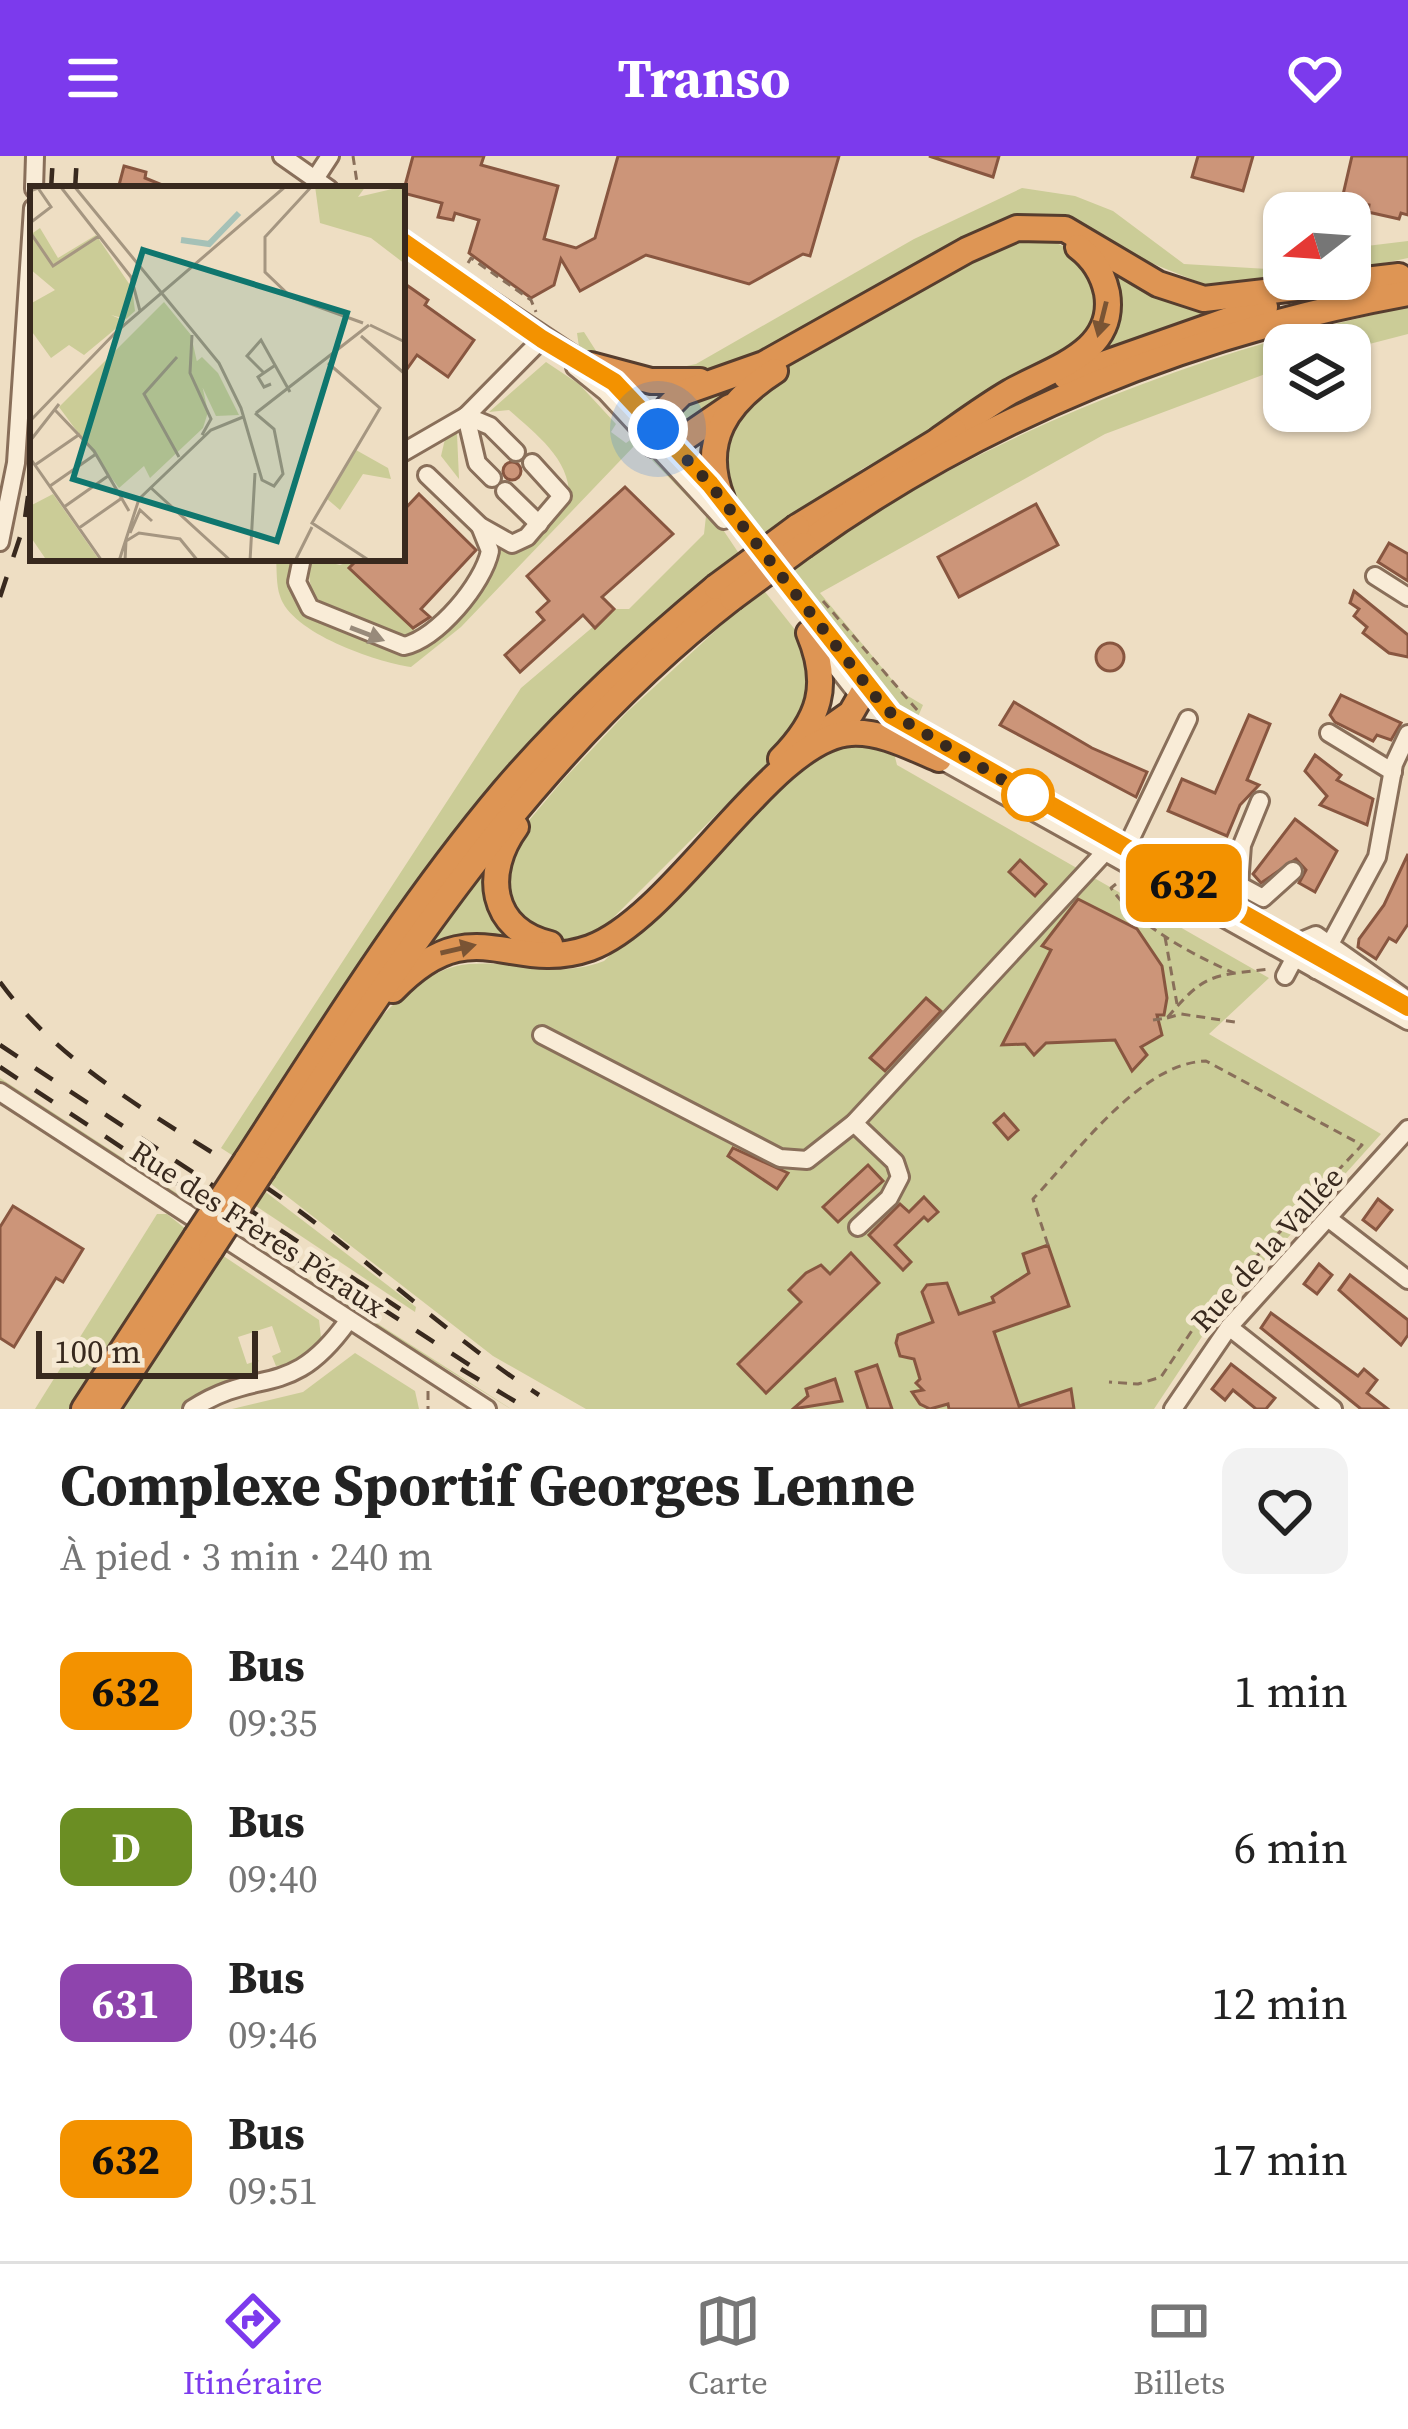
<!DOCTYPE html>
<html lang="fr">
<head>
<meta charset="utf-8">
<style>
  body { margin:0; font-family:"Source Serif 4",serif; background:#f2f2f2; color:#222; height:100vh; display:flex; flex-direction:column; font-size:45px; white-space:nowrap }
  * { box-sizing:border-box; margin:0 }
  p { font-size:39px; color:#767676 }
  .icon { flex:none; width:66px; height:66px; fill:none; stroke:currentColor; stroke-width:2; stroke-linecap:round; stroke-linejoin:round }
  .map { position:relative; height:1253px; overflow:hidden }
  .sheet { display:flex; flex-direction:column; background:#fff; flex:1 }
  .sheet>* { flex:none }
  .badge { padding:0 24px; border-radius:18px; font-size:42px; line-height:78px }
  .needle { width:78px; rotate:253deg }
  .tools { position:absolute; left:1263px; top:36px; display:grid; gap:24px }
  .tools a { display:grid; place-items:center; width:108px; height:108px; border-radius:24px; background:#fff; box-shadow:0 3px 9px #0004; font-size:60px }
  .scale { position:absolute; left:36px; bottom:30px; width:222px; box-sizing:border-box; padding-left:12px; border:6px solid #38291e; border-top:0; font-size:33px; line-height:42px; white-space:nowrap; color:#38291e; -webkit-text-stroke:9px #f6e9d3; paint-order:stroke }
  .you { position:absolute; width:60px; height:60px; margin:-30px; border:9px solid #fff; border-radius:50%; background:#1a73e8; box-shadow:0 0 0 18px #1a73e833 }
  .map>.badge { position:absolute; translate:-50% -50%; box-shadow:0 0 0 6px #fff }
  .round { display:grid; place-items:center; flex:none; width:126px; height:126px; border-radius:24px; background:#f2f2f2 }
  .head { display:flex; align-items:center; justify-content:space-between; height:204px; padding:0 60px }
  h1 { font-size:57px; font-weight:700; line-height:90px }
  ul { padding:0; list-style:none }
  li { display:flex; align-items:center; gap:36px; height:156px; padding:0 60px }
  li div { flex:1 }
  li b { display:block; font-size:45px }
  li em { font-style:normal }
  li .badge { min-width:132px; font-weight:700; text-align:center }
  header { display:flex; justify-content:space-between; align-items:center; height:156px; padding:0 60px; background:#7c3aed; color:#fff; font-size:54px; font-weight:700 }
  .tabs { display:flex; justify-content:space-around; align-items:center; height:168px; border-top:3px solid #e0e0e0; background:#fff; font-size:33px; color:#767676 }
  .tabs a { display:grid; justify-items:center; gap:6px }
  .tabs .selected { color:#7c3aed }
  .map>svg:first-child { display:block }
  .green { fill:#cbcc97 }
  .building { fill:#cc9579; stroke:#885640; stroke-width:3 }
  .lines { fill:none; stroke-linecap:round; stroke-linejoin:round }
  .minor-casing { stroke:#896f5a; stroke-width:22 }
  .highway-casing { stroke:#563d2e; stroke-width:30 }
  .path { stroke:#896f5a; stroke-width:3; stroke-dasharray:9 6; stroke-linecap:butt }
  .minor { stroke:#f9ecd7; stroke-width:16 }
  .highway { stroke:#de9554; stroke-width:24 }
  .rail { stroke:#38291e; stroke-width:4.5; stroke-dasharray:21 21; stroke-linecap:butt }
  .highway-bridge-casing { stroke:#563d2e; stroke-width:30; stroke-linecap:butt }
  .highway-bridge { stroke:#de9554; stroke-width:24 }
  .oneway { fill:#7a5434 }
  .oneway2 { fill:#988a7a }
  .line-casing { stroke:#fff; stroke-width:27 }
  .line { stroke:#f39200; stroke-width:18 }
  .walk { stroke:#38291e; stroke-width:12; stroke-dasharray:0 21.6 }
  .stop-dot { fill:#fff; stroke:#f39200; stroke-width:6 }
  .labels { text-anchor:middle; dominant-baseline:central; stroke-width:10; stroke-linejoin:round; paint-order:stroke }
  .street-label { font-size:30px; fill:#38291e; stroke:#f6e9d3 }
  .inset-river { fill:none; stroke:#a5c1b7; stroke-width:6 }
  .inset-road { fill:none; stroke:#a59681; stroke-width:3 }
  .view { fill:#0f766e; fill-opacity:0.15; stroke:#0f766e; stroke-width:6 }
  .inset-edge { fill:none; stroke:#38291e; stroke-width:6 }
</style>
</head>
<body>
<header><svg class="icon" aria-label="menu" viewBox="0 0 24 24"><path d="M4 6h16M4 12h16M4 18h16"/></svg>Transo<svg class="icon" aria-label="heart" viewBox="0 0 24 24"><path d="M12 20l-8-8c-3-5 5-10 8-4 3-6 11-1 8 4z"/></svg></header>
<div class="map">
<svg width="1408" height="1253" viewBox="0 0 1408 1253">
  <rect width="100%" height="100%" fill="#eedec3"/>
  <!-- green -->
  <g class="green">
    <path d="M1022 32 1075 40 1113 55 1184 108 1284 114V123L1237 134 1206 129 1036 61C963 98 743 226 675 222 646 221 601 208 579 191L577 177 584 176 598 198 659 216 696 208 914 83Z"/>
    <path d="M1027 82 1047 83 1081 98 1102 155 1068 201 862 313 761 391C730 349 707 306 735 256 755 218 981 96 1027 82Z"/>
    <path d="M1408 85V102L1350 114V92Z"/>
    <path d="M1113 108 1219 153 1218 157 1096 197Z"/>
    <path d="M1408 151V178L1350 193 1284 189V211L1105 278 820 437 903 537 923 549 917 563 883 541 783 416C970 285 1185 198 1408 151Z"/>
    <path d="M546 206 579 228 616 268 611 276 626 287 633 282 637 287 461 471 411 511C376 506 291 477 280 440 276 429 277 414 276 402H293L292 433 304 456 403 496C440 481 497 434 497 391 531 399 548 371 569 347 573 305 538 280 509 254L489 256Z"/>
    <path d="M736 230 730 241 675 273 685 243Z"/>
    <path d="M456 275 457 278 459 323 441 300 445 283Z"/>
    <path d="M660 300 705 347 740 399 631 489 549 566 389 763 238 1003 221 992 521 532 614 453H629L704 378 706 360 651 303Z"/>
    <path d="M311 402 340 409 359 402 350 413 417 476 402 482C359 466 298 460 311 402Z"/>
    <path d="M762 432 800 480 816 529 787 588 601 774 561 785 525 772 499 726 526 668 563 624 627 556Z"/>
    <path d="M838 585 892 589 897 609 1269 822 1209 878 1381 978 1211 1167 1154 1253H586L493 1200 266 1024C310 961 385 815 469 808 521 804 553 824 604 805L797 615Z"/>
    <path d="M486 700 527 788 414 802Z"/>
    <path d="M0 922 201 1053 199 1056 0 932Z"/>
    <path d="M263 1034 416 1151 415 1156 253 1048Z"/>
    <path d="M157 1058H167L187 1074 70 1253H35Z"/>
    <path d="M236 1077 511 1253 234 1081Z"/>
    <path d="M219 1097 319 1164 322 1190 303 1206 276 1210 272 1200 281 1196 272 1170 238 1181 247 1208 259 1204 253 1219 180 1253H121Z"/>
    <path d="M355 1197 415 1235 419 1253H232L303 1236Z"/>
  </g>
  <!-- building -->
  <g class="building">
    <path d="M413 0H484L481 9 558 30 544 83 576 92 595 82 618 0H839L810 100 803 98 749 128 646 99 580 135 561 103 554 129 531 142 469 97 479 64 455 57 453 64 438 61 442 47 403 37Z"/>
    <path d="M929 0H999L993 21Z"/>
    <path d="M1198 0H1253L1243 35 1192 21Z"/>
    <path d="M1352 0H1408V59L1401 57 1399 63 1368 56 1369 49 1342 43Z"/>
    <path d="M124 10 146 16 145 22 172 33H118Z"/>
    <path d="M408 130 428 144 425 149 474 184 448 221 417 199 402 220V138Z"/>
    <circle cx="512" cy="315" r="9"/>
    <path d="M625 331 673 378 602 441 614 453 595 472 583 459 520 516 505 499 544 464 537 456 549 445 527 420Z"/>
    <path d="M419 338 476 394 421 453 430 461 413 472 349 412 359 402H402V356Z"/>
    <path d="M1036 348 1058 389 959 441 938 401Z"/>
    <path d="M1389 387 1408 398V425L1378 406Z"/>
    <path d="M1354 435 1408 479V501L1389 497 1363 477 1367 471 1354 460 1359 453 1350 447Z"/>
    <circle cx="1110" cy="501" r="14"/>
    <path d="M1341 539 1401 567 1391 584 1377 579 1373 585 1335 566 1330 559Z"/>
    <path d="M1014 546 1092 592 1147 616 1136 641 1000 569Z"/>
    <path d="M1249 559 1270 568 1247 624 1259 629 1240 649 1227 680 1168 655 1182 623 1215 637Z"/>
    <path d="M1315 599 1341 619 1337 624 1373 643 1367 669 1320 649 1327 640 1305 615Z"/>
    <path d="M1295 663 1337 695 1315 736 1299 727 1306 714 1296 703 1261 727 1253 718Z"/>
    <path d="M1408 698V768L1396 786 1389 782 1376 803 1358 791 1359 783 1384 749Z"/>
    <path d="M1020 704 1046 728 1035 740 1009 716Z"/>
    <path d="M1078 743 1137 773 1162 810 1167 842 1164 859H1157L1162 879 1141 891 1147 899 1132 915 1115 884 1046 887 1034 899 1025 888 1002 889 1051 794 1042 790Z"/>
    <path d="M926 842 941 855 885 915 870 902Z"/>
    <path d="M1004 958 1018 974 1008 983 994 967Z"/>
    <path d="M733 992 788 1017 777 1033 728 1000Z"/>
    <path d="M868 1009 883 1025 838 1066 823 1051Z"/>
    <path d="M924 1041 938 1056 928 1065 924 1061 895 1089 911 1106 903 1114 869 1079 900 1048 909 1056Z"/>
    <path d="M1378 1043 1392 1054 1376 1074 1363 1064Z"/>
    <path d="M13 1050 83 1093 63 1126 56 1122 14 1191 0 1182V1071Z"/>
    <path d="M1048 1089 1069 1150 994 1176 1019 1250 1071 1233 1074 1253H949L948 1248 930 1253 920 1248 912 1236 923 1234 916 1227 920 1223 914 1203 900 1200 896 1187 898 1179 933 1166 922 1136 927 1129 947 1127 959 1158 994 1146 992 1141 1029 1117 1023 1098Z"/>
    <path d="M851 1097 879 1127 766 1237 738 1208 801 1146 789 1134 806 1117 821 1109 830 1118Z"/>
    <path d="M1319 1108 1332 1119 1317 1138 1304 1128Z"/>
    <path d="M1350 1119 1408 1164V1179L1401 1189 1339 1134Z"/>
    <path d="M1271 1157 1358 1220 1364 1213 1377 1224 1367 1237 1388 1253H1361L1261 1172Z"/>
    <path d="M1231 1208 1275 1242 1266 1253H1256L1233 1234 1225 1244 1212 1233Z"/>
    <path d="M877 1209 892 1253H868L856 1216Z"/>
    <path d="M835 1223 842 1245 793 1253 808 1240 806 1233Z"/>
  </g>
  <g class="lines">
    <defs>
      <g id="minor">
        <path d="M282 0 329 33"/>
        <path d="M315 23 330 0"/>
        <path d="M34 33 35 0"/>
        <path d="M402 85 614 226 710 328 891 559 1408 851"/>
        <path d="M575 211 606 236 724 364"/>
        <path d="M466 260 477 307 492 322"/>
        <path d="M466 260 490 270 516 296"/>
        <path d="M402 297 466 260 542 183"/>
        <path d="M427 319 480 370 512 388 527 381 562 340 532 307"/>
        <path d="M505 335 539 368"/>
        <path d="M0 386 16 307 33 52"/>
        <path d="M302 402 297 426 310 452 404 490C438 482 483 428 490 395L480 370"/>
        <path d="M1375 420 1408 441"/>
        <path d="M816 485 863 545"/>
        <path d="M1329 577 1393 616"/>
        <path d="M930 598 1408 865"/>
        <path d="M1121 703 1188 563"/>
        <path d="M1239 729 1242 689 1260 645"/>
        <path d="M1223 757 1239 729 1263 742 1293 715"/>
        <path d="M1316 814 1377 701 1394 608 1408 578"/>
        <path d="M1285 820 1304 784 1316 779 1402 840"/>
        <path d="M542 879 780 1002 807 1004 854 967 1104 697"/>
        <path d="M0 936 487 1253"/>
        <path d="M854 967 895 1006 900 1021 889 1042 858 1071"/>
        <path d="M1329 1063 1408 1124"/>
        <path d="M1229 1171 1333 1253"/>
        <path d="M192 1253C260 1209 290 1246 348 1165"/>
        <path d="M1173 1253 1229 1171 1408 973"/>
      </g>
      <g id="highway">
        <path d="M591 209 651 225H700"/>
        <path d="M1066 221 1265 151"/>
        <path d="M730 251 686 281 654 288 668 251 682 237 764 208 967 94 1017 72 1065 73 1158 128 1204 143 1399 120"/>
        <path d="M940 283C963 267 986 250 1010 236 1050 213 1117 197 1107 137 1103 118 1094 103 1078 91"/>
        <path d="M722 343C699 285 727 246 775 215"/>
        <path d="M797 371 954 275"/>
        <path d="M804 389C981 261 1193 176 1408 137"/>
        <path d="M824 576 851 557 866 531"/>
        <path d="M781 603C820 563 831 529 809 477"/>
        <path d="M516 671C483 716 489 773 550 788"/>
        <path d="M393 834C474 750 510 820 590 792 675 761 772 581 851 577 882 575 912 592 939 603"/>
        <path d="M246 1005C328 879 407 750 504 635 568 560 640 494 716 431"/>
        <path d="M263 1013C400 804 532 597 732 442"/>
        <path d="M84 1253 196 1081"/>
        <path d="M106 1253 211 1093"/>
      </g>
    </defs>
    <!-- minor casing -->
    <use href="#minor" class="minor-casing"/>
    <!-- highway casing -->
    <use href="#highway" class="highway-casing"/>
    <!-- path -->
    <g class="path">
      <path d="M353 0 358 33"/>
      <path d="M468 107 471 102 531 144 536 156"/>
      <path d="M823 445 918 555"/>
      <path d="M1116 728 1111 732C1136 769 1195 800 1234 817"/>
      <path d="M1165 781 1177 848"/>
      <path d="M1167 862 1181 858 1235 866"/>
      <path d="M1153 864 1167 862C1205 817 1211 820 1269 813"/>
      <path d="M1048 1089 1033 1043C1076 998 1140 907 1206 905L1362 989 1205 1155 1161 1221 1138 1228 1109 1226"/>
      <path d="M428 1235V1253"/>
    </g>
    <!-- minor -->
    <use href="#minor" class="minor"/>
    <!-- highway -->
    <use href="#highway" class="highway"/>
    <!-- rail -->
    <g class="rail">
      <path d="M51 33 53 0"/>
      <path d="M75 33 77 0"/>
      <path d="M0 441 24 369 33 305"/>
      <path d="M0 826C74 928 199 980 298 1054 380 1114 454 1184 539 1239"/>
      <path d="M0 889 400 1153"/>
      <path d="M0 911 345 1139"/>
      <path d="M381 1152 482 1217"/>
      <path d="M461 1213 528 1253"/>
    </g>
    <defs>
      <g id="highway-bridge">
        <path d="M716 431 797 371"/>
        <path d="M732 442 804 389"/>
        <path d="M196 1081 246 1005"/>
        <path d="M211 1093 263 1013"/>
      </g>
    </defs>
    <!-- highway-bridge casing -->
    <use href="#highway-bridge" class="highway-bridge-casing"/>
    <!-- highway-bridge -->
    <use href="#highway-bridge" class="highway-bridge"/>
  </g>
  <!-- one-way arrows -->
  <defs><path id="oneway-solid" d="M-6-.8H1V-3.2L6.5 0L1 3.2V.8H-6Z" transform="scale(3)"/></defs>
  <g class="oneway">
    <use href="#oneway-solid" transform="translate(1102 163) rotate(104)"/>
    <use href="#oneway-solid" transform="translate(458 793) rotate(-13)"/>
  </g>
  <use class="oneway2" href="#oneway-solid" transform="translate(367 478) rotate(21)"/>
  <g class="lines">
    <defs>
      <path id="line" d="M402 85 542 183 614 226 710 328 891 559 1408 851"/>
    </defs>
    <!-- line casing -->
    <use href="#line" class="line-casing"/>
    <!-- line -->
    <use href="#line" class="line"/>
    <!-- walk -->
    <path class="walk" d="M658 273 710 328 886 554 1028 639"/>
  </g>
  <!-- markers -->
  <circle class="stop-dot" cx="1028" cy="639" r="24"/>
  <g class="labels">
    <!-- street labels -->
    <g class="street-label">
      <text transform="translate(258 1073) rotate(33)">Rue des Frères Péraux</text>
      <text transform="translate(1267 1093) rotate(-48)">Rue de la Vallée</text>
    </g>
  </g>
  <!-- overview -->
  <g transform="translate(30 30)">
    <rect width="375" height="375" fill="#eedec3"/>
    <path d="M285 0H336L328 11 375 0V78L341 52 290 37ZM10 42 28 72 66 49 102 102 105 125 96 133 81 129 95 135 54 169 39 159 21 172 0 143V118L25 104 0 83V49ZM134 116 161 149 178 226 173 242 120 292 114 280 89 302 29 221ZM172 171 188 187 209 229 186 230 162 179ZM326 264 358 282 361 293 333 288 310 324 296 312ZM23 308 70 375H17L0 350V320Z" fill="#cbcc97"/>
    <path class="inset-river" d="M151 54 179 58 209 27"/>
    <path class="inset-road" d="M30 0 101 91 110 125M44 0 189 177 211 222 232 294 244 300 253 288 244 243 225 227M282 0 235 51V86L261 111 333 137M0 5 8 2 21 21 0 37M0 46 23 80 69 50M340 139 375 156M162 149 160 187 181 233 172 249M331 150 375 188M147 171 114 208 149 271M298 177 350 222 282 337 340 375M233 186 217 170 231 154 260 206M241 198 234 201 228 191 244 180M25 224 64 265 99 325M226 227 339 139M0 235 86 146 256 0M0 255 29 218M0 272 72 375M5 279 50 248M20 300 66 268M120 301 201 375M34 321 78 290M49 342 92 312M100 347 110 324 122 335M89 375 109 313 181 244 213 231M95 375 96 355 109 347 150 353 168 375M220 375 225 287M265 375 282 341"/>
    <path class="view" d="M113 64 317 127 247 355 43 293Z"/>
    <rect width="375" height="375" class="inset-edge"/>
  </g>
</svg>
<div class="tools">
<a><svg class="needle" viewBox="-14 -14 28 28"><path d="M0-13l5 13h-10z" fill="#e53935"/><path d="M0 13l5-13h-10z" fill="#767676"/></svg></a>
<a><svg class="icon" aria-label="layers" viewBox="0 0 24 24"><path d="M12 4l9 5-9 5-9-5zM3 14l9 5 9-5"/></svg></a>
</div>
<div class="scale">100 m</div>
<div class="you" style="left:658px;top:273px"></div>
<b class="badge" style="left:1184px;top:727px;background:#f39200;color:#111">632</b>
</div>
<section class="sheet">
<div class="head"><div><h1>Complexe Sportif Georges Lenne</h1><p>À pied · 3 min · 240 m</p></div><a class="round"><svg class="icon" aria-label="heart" viewBox="0 0 24 24"><path d="M12 20l-8-8c-3-5 5-10 8-4 3-6 11-1 8 4z"/></svg></a></div>
<ul>
<li><span class="badge" style="background:#f39200;color:#111">632</span><div><b>Bus</b><p>09:35</p></div><em>1 min</em></li>
<li><span class="badge" style="background:#6b8e23;color:#fff">D</span><div><b>Bus</b><p>09:40</p></div><em>6 min</em></li>
<li><span class="badge" style="background:#8e44ad;color:#fff">631</span><div><b>Bus</b><p>09:46</p></div><em>12 min</em></li>
<li><span class="badge" style="background:#f39200;color:#111">632</span><div><b>Bus</b><p>09:51</p></div><em>17 min</em></li>
</ul>
</section>
<nav class="tabs">
<a class="selected"><svg class="icon" aria-label="directions" viewBox="0 0 24 24"><path d="M12 3l9 9-9 9-9-9zM9 14v-3h6M13 9l2 2-2 2"/></svg>Itinéraire</a>
<a><svg class="icon" aria-label="map" viewBox="0 0 24 24"><path d="M3 6l6-2 6 2 6-2v14l-6 2-6-2-6 2zM9 4v14M15 6v14"/></svg>Carte</a>
<a><svg class="icon" aria-label="tickets" viewBox="0 0 24 24"><path d="M3 7h18v10H3zM15 7v10"/></svg>Billets</a>
</nav>
</body>
</html>
